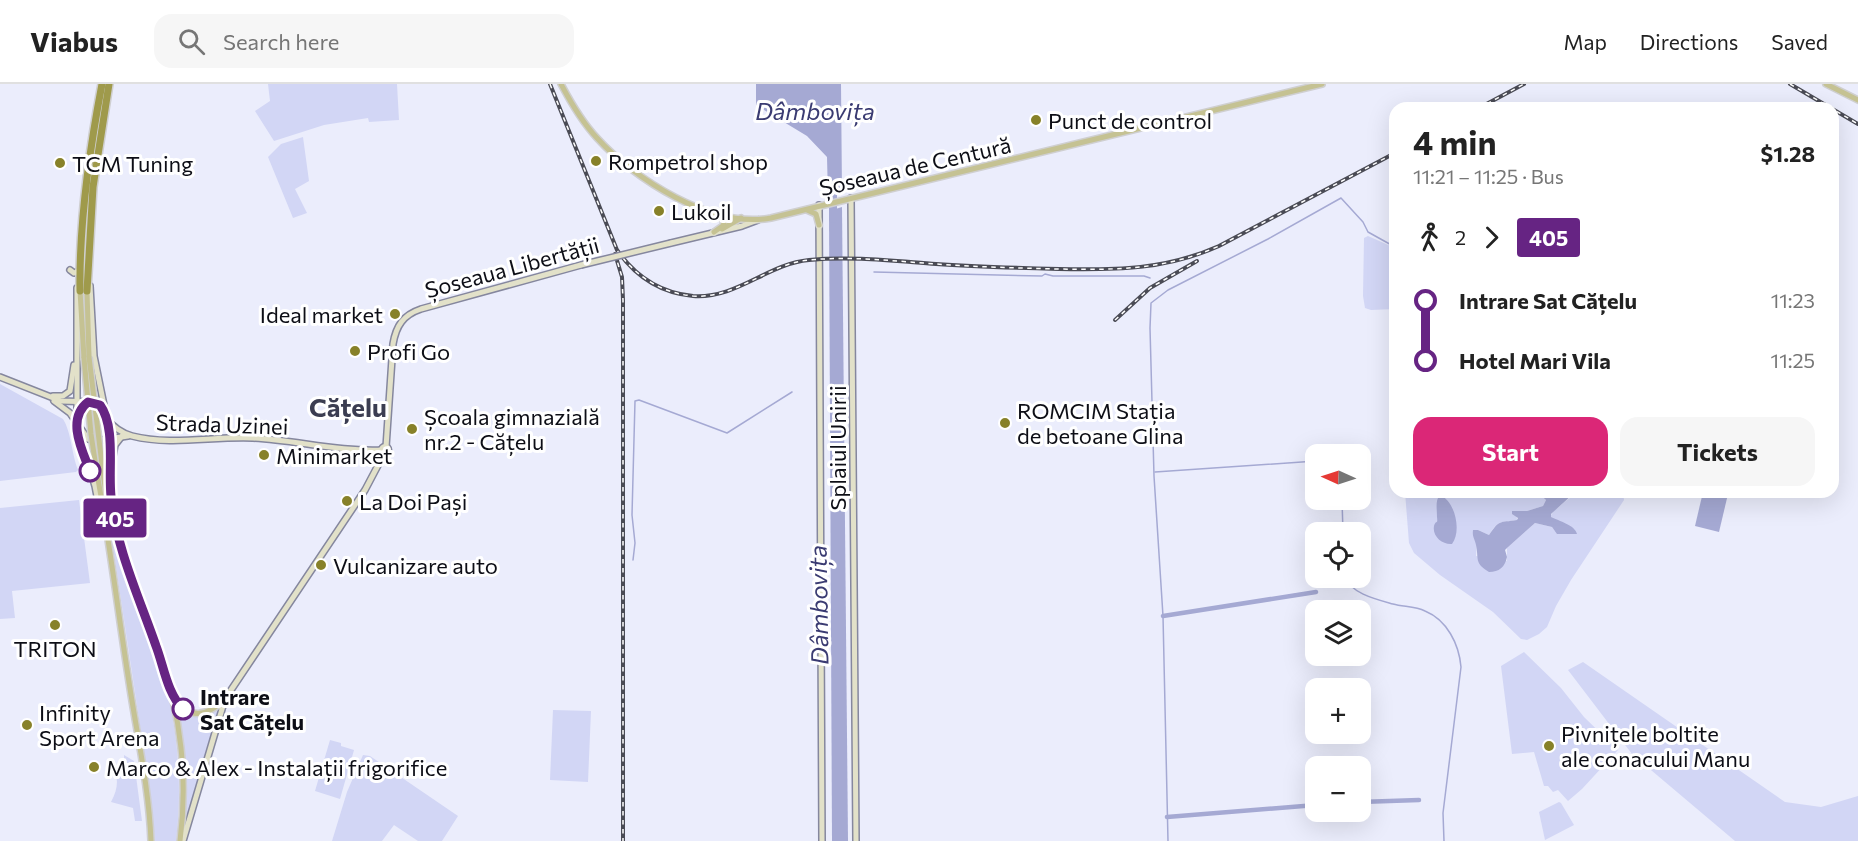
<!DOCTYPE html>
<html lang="en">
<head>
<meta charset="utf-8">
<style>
  body { margin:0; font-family:Commissioner,sans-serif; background:#f6f6f6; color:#222; height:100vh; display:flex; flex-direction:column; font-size:22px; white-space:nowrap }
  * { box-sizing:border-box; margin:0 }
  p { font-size:20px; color:#767676 }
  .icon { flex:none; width:33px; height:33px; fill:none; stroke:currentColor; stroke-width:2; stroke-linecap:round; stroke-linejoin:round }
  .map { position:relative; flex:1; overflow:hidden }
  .drawer { position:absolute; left:1389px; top:18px; width:450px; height:396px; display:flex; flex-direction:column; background:#fff; border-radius:18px; box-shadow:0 6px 24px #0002 }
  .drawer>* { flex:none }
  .badge { padding:0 12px; border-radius:4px; font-size:21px; line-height:39px }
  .needle { width:39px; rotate:273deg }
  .buttons { position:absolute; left:1305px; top:360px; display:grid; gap:12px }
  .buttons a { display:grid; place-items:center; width:66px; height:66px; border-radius:12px; background:#fff; box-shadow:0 6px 24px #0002; font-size:30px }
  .map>.badge { position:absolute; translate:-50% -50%; box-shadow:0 0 0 3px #fff }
  .legs { display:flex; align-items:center; gap:9px; height:66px; padding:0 24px; font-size:20px }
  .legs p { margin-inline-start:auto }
  .summary { display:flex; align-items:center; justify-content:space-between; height:102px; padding:0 24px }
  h1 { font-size:33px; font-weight:700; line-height:45px }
  .cta { display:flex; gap:12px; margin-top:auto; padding:12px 24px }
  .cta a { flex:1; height:69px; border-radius:18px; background:#db2777; color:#fff; font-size:24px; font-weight:700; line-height:69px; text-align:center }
  .cta a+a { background:#f6f6f6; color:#222 }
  ul { padding:0 24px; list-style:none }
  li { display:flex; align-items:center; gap:21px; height:60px; font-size:22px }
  li i { display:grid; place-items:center; width:9px; height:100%; margin:0 8px; background:currentColor }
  li i::after { content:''; width:15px; height:15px; margin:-8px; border:4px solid; border-radius:50%; background:#fff }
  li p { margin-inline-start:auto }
  li:first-child i { background:linear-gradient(#0000 50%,currentColor 0) }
  li:last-child i { background:linear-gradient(currentColor 50%,#0000 0) }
  header { display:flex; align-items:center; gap:36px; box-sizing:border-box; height:84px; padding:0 30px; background:#fff; border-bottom:2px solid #e0e0e0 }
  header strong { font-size:28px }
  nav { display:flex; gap:33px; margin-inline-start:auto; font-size:21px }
  .search { width:420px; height:54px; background:#f6f6f6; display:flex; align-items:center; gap:15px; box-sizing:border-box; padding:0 21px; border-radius:18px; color:#767676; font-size:22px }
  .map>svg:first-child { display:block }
  .green { fill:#d2d6f5 }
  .water { fill:#a5a9d3 }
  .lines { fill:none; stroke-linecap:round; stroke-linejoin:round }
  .stream { stroke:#a5a9d3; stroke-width:1.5 }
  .canal { stroke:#a5a9d3; stroke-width:4.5 }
  .river { stroke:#a5a9d3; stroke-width:8 }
  .secondary-casing { stroke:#85879e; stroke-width:8 }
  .primary-casing { stroke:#cfcfd0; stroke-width:8 }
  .highway-casing { stroke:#cfcfd0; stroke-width:10 }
  .secondary { stroke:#e2e1c9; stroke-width:5 }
  .primary { stroke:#c5c293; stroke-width:5 }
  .highway { stroke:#9f9a4b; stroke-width:7 }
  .rail-casing { stroke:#4a4b55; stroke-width:4 }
  .rail { stroke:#fff; stroke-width:1.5; stroke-dasharray:4.5; stroke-linecap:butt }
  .secondary-bridge-casing { stroke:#85879e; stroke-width:8; stroke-linecap:butt }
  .primary-bridge-casing { stroke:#cfcfd0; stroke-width:8; stroke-linecap:butt }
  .secondary-bridge { stroke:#e2e1c9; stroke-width:5 }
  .primary-bridge { stroke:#c5c293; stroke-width:5 }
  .line-1-casing { stroke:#fff; stroke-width:14 }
  .line-1 { stroke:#662483; stroke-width:9 }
  .poi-dot { fill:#878129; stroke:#fff; stroke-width:2 }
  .stop-1-dot { fill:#fff; stroke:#662483; stroke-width:3 }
  .labels { text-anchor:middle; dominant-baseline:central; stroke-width:6; stroke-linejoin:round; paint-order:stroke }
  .poi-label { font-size:22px; fill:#0d0e16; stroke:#fff; text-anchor:start }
  .street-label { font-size:22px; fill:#0d0e16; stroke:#fff }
  .stop-label { font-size:22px; font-weight:bold; fill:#0d0e16; stroke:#fff; text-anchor:start }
  .water-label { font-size:24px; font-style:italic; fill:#3a3b72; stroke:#fff }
  .quarter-label { font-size:26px; font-weight:bold; fill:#3b3d51; stroke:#fff }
</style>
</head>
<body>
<header>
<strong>Viabus</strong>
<div class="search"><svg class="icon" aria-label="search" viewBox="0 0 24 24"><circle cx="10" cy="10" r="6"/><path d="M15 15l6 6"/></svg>Search here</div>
<nav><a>Map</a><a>Directions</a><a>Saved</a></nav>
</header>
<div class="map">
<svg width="1858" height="757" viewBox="0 0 1858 757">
  <rect width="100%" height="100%" fill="#ebedfc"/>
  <!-- green -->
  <g class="green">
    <path d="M268 0H397L399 36 369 38 368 34 324 41 274 57 255 27 270 17Z"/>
    <path d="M303 53 309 97 295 105 307 129 293 134 268 73 281 60Z"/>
    <path d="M1368 152 1395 164V225L1371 226 1365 224 1363 212 1364 154Z"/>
    <path d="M0 300 63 335C71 347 72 371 78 386L76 388 0 397Z"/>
    <path d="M1405 408H1537L1546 416 1543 422 1527 427H1516L1517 436C1500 439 1499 435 1489 451L1478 446 1476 472 1507 477V464L1535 439 1552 443 1555 447 1567 440 1560 439 1550 433C1553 427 1555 426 1560 422 1578 403 1598 408 1623 408L1624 416 1571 496 1556 522 1547 543 1539 550 1527 556 1521 555 1493 528 1440 491 1414 469 1409 459Z"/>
    <path d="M79 416 90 499 12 507 15 534 0 535V424Z"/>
    <path d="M111 450C129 502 153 553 167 606 179 655 182 707 176 757H155L150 708Z"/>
    <path d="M1524 568 1561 604 1584 633 1618 666 1582 705 1568 717 1558 706 1553 708 1548 702H1544L1534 668 1512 670 1501 582Z"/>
    <path d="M1583 578 1785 718 1821 723 1858 712V757H1735L1632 670 1568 586Z"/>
    <path d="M178 624C193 634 202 631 218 624V626L184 748V676Z"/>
    <path d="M553 626 591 627 588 698 550 696Z"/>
    <path d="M330 656 341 659V662L354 666 340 715 315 707Z"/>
    <path d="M124 671 134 677 142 737H135L133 724 111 718C118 705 119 695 113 682L124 679Z"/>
    <path d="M363 671 370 672 458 732 442 757H418L394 741 382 757H332L347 708Z"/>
    <path d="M1559 718 1561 719 1574 741 1545 756 1539 728Z"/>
  </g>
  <!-- water -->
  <g class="water">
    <path d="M756 0H841L842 109 828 113 827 73 807 52 756 21Z"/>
    <path d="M842 123 848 757H832L829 127Z"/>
    <path d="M1537 408H1587L1573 410 1551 430V433C1559 437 1575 441 1577 450H1557L1552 443 1535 439 1507 464 1505 466 1507 473C1505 483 1499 488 1489 488 1474 479 1479 475 1476 461 1475 455 1472 453 1473 446H1478L1489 451C1500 435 1499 439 1517 436L1518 434 1512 430V427H1527L1543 422 1546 416Z"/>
    <path d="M1703 408 1728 410 1719 448 1695 442Z"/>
    <path d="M1440 411C1455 417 1462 447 1452 460 1443 461 1432 453 1434 442 1436 435 1438 441 1437 433 1437 425 1435 416 1440 411Z"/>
  </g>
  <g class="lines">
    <!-- stream -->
    <g class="stream">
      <path d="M874 188 1042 192 1045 190 1053 192H1144L1150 194"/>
      <path d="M1155 388 1316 377"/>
      <path d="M1342 416 1343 448"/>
      <path d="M633 476 635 459 632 431 635 317 639 316 727 349 792 308"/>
      <path d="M1347 494C1349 509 1379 516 1393 520 1403 523 1415 522 1425 527 1447 536 1459 560 1461 583L1443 729 1444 757"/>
      <path d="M1168 757 1163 532 1154 392 1150 244 1151 219 1168 206 1268 155 1341 114 1363 138 1368 148 1395 163"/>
    </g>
    <!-- canal -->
    <g class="canal">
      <path d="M1163 532 1316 508"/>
      <path d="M1360 718 1419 716"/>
      <path d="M1167 733 1316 721"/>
    </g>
    <!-- river -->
    <path class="river" d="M833 102V135"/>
    <defs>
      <g id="secondary">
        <path d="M851 114 856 757"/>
        <path d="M819 121 822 757"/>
        <path d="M671 159 742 142 758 136"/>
        <path d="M70 186 74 189 79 187"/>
        <path d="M90 202 94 272 105 326"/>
        <path d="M77 204V342L95 402 104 448"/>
        <path d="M0 293 61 317 94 318 101 323 107 340 113 424 126 477"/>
        <path d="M53 312H63L70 307 74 281"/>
        <path d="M54 317 70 329 88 355 95 357 128 352"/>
        <path d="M106 334C113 343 121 349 132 352 172 362 213 352 253 354 295 356 339 368 382 366"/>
        <circle cx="385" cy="366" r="3.5"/>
        <path d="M386 363 393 260C396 242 403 231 421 225L581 181"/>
        <path d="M113 372 115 361 122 352"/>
        <path d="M183 757 225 615 365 406 384 370"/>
      </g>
      <g id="primary">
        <path d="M561 0C571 19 582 38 597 54 634 95 712 145 771 134L1322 0"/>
        <path d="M1826 0 1858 16"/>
        <path d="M807 126 816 130 819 141"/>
        <path d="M722 145 741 134"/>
        <path d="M714 148 724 141 723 136 720 131"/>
        <path d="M80 207 84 274"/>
        <path d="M87 207 89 273"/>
        <path d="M103 389C106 408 108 428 114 447 125 490 145 530 160 572 181 630 188 695 180 757"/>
        <path d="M97 390C110 459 118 529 129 598 137 651 149 704 151 757"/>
        <path d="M174 614C190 636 206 633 225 615"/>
      </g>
      <g id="highway">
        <path d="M80 207C79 138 89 68 102 0"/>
        <path d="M87 207 93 103 109 0"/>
      </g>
    </defs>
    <!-- secondary casing -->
    <use href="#secondary" class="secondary-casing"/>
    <!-- primary casing -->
    <use href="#primary" class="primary-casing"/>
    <!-- highway casing -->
    <use href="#highway" class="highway-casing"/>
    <!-- secondary -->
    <use href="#secondary" class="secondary"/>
    <!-- primary -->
    <use href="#primary" class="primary"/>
    <!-- highway -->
    <use href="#highway" class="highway"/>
    <defs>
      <g id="rail">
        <path d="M550 0 617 166C635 192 661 209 693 212 737 215 767 180 809 176 851 172 894 177 936 180 977 183 1018 184 1059 185 1117 186 1165 186 1219 162L1395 69"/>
        <path d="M1790 0 1858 40"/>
        <path d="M1479 24 1524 0"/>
        <path d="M615 170 622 193 623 216V757"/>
        <path d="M1115 236 1150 204 1197 177"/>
      </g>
    </defs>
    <!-- rail casing -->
    <use href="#rail" class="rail-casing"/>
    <!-- rail -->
    <use href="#rail" class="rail"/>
    <defs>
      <path id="secondary-bridge" d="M581 181 671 159"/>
      <g id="primary-bridge">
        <path d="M89 273 103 389"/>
        <path d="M84 274 91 350 97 390"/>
      </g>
    </defs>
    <!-- secondary-bridge casing -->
    <use href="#secondary-bridge" class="secondary-bridge-casing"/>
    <!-- primary-bridge casing -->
    <use href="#primary-bridge" class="primary-bridge-casing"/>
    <!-- secondary-bridge -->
    <use href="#secondary-bridge" class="secondary-bridge"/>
    <!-- primary-bridge -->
    <use href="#primary-bridge" class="primary-bridge"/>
  </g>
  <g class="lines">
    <defs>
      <path id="line-1" d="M90 387C82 366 66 335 88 318L100 321C116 343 108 385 111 412 116 464 139 513 156 562 164 583 167 609 183 625"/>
    </defs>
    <!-- line-1 casing -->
    <use href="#line-1" class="line-1-casing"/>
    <!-- line-1 -->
    <use href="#line-1" class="line-1"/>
  </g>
  <!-- markers -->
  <g class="poi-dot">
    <circle cx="1036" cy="36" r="6"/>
    <circle cx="596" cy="77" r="6"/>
    <circle cx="60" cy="79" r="6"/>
    <circle cx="659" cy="127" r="6"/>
    <circle cx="395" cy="230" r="6"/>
    <circle cx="355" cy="267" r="6"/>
    <circle cx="1005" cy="339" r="6"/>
    <circle cx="412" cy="345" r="6"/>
    <circle cx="264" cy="371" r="6"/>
    <circle cx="347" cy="417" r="6"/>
    <circle cx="321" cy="481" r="6"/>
    <circle cx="55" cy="541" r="6"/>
    <circle cx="27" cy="641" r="6"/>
    <circle cx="1549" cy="662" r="6"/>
    <circle cx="94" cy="683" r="6"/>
  </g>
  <g class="stop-1-dot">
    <circle cx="90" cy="387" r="10"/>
    <circle cx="183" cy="625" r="10"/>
  </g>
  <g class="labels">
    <!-- poi labels -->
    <g class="poi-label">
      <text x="1048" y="36">Punct de control</text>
      <text x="608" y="77">Rompetrol shop</text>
      <text x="72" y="79">TCM Tuning</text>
      <text x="671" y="127">Lukoil</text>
      <text x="383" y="230" text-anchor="end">Ideal market</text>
      <text x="367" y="267">Profi Go</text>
      <text x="1017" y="326">ROMCIM Stația<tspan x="1017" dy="25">de betoane Glina</tspan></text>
      <text x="424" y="332">Școala gimnazială<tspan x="424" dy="25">nr.2 - Cățelu</tspan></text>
      <text x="276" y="371">Minimarket</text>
      <text x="359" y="417">La Doi Pași</text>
      <text x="333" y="481">Vulcanizare auto</text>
      <text x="55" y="564" text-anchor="middle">TRITON</text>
      <text x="39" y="628">Infinity<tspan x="39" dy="25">Sport Arena</tspan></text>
      <text x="1561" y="649">Pivnițele boltite<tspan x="1561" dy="25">ale conacului Manu</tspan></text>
      <text x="106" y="683">Marco &amp; Alex - Instalații frigorifice</text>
    </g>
    <!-- street labels -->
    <g class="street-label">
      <text transform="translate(915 82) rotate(-13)">Șoseaua de Centură</text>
      <text transform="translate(512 183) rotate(-15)">Șoseaua Libertății</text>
      <text transform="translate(222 340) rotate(2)">Strada Uzinei</text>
      <text transform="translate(837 364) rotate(-90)">Splaiul Unirii</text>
    </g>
    <!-- stop labels -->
    <g class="stop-label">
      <text x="200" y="612">Intrare<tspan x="200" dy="25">Sat Cățelu</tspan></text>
    </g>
    <!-- water labels -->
    <g class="water-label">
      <text x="815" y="26">Dâmbovița</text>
      <text transform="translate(818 521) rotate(-91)">Dâmbovița</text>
    </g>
    <!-- quarter labels -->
    <g class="quarter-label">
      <text x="348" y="322">Cățelu</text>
    </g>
  </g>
</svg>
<div class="buttons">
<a><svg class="needle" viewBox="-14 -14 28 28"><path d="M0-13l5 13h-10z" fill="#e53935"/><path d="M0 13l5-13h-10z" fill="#767676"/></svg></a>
<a><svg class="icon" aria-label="locate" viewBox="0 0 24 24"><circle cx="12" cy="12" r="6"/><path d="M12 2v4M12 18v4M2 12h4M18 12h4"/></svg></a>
<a><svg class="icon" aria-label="layers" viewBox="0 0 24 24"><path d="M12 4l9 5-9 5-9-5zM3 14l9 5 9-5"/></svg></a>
<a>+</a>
<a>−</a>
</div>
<b class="badge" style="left:115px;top:434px;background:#662483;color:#fff">405</b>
<section class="drawer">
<div class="summary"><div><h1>4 min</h1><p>11:21 – 11:25 · Bus</p></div><b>$1.28</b></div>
<div class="legs"><svg class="icon" aria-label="walk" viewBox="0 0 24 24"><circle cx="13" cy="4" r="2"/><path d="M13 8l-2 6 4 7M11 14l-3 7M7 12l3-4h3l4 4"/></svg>2<svg class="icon" aria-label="forward" viewBox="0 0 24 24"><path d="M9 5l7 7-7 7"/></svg><b class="badge" style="background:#662483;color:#fff">405</b></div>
<ul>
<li><i style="color:#662483"></i><b>Intrare Sat Cățelu</b><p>11:23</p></li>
<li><i style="color:#662483"></i><b>Hotel Mari Vila</b><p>11:25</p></li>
</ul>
<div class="cta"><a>Start</a><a>Tickets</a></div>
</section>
</div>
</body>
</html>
